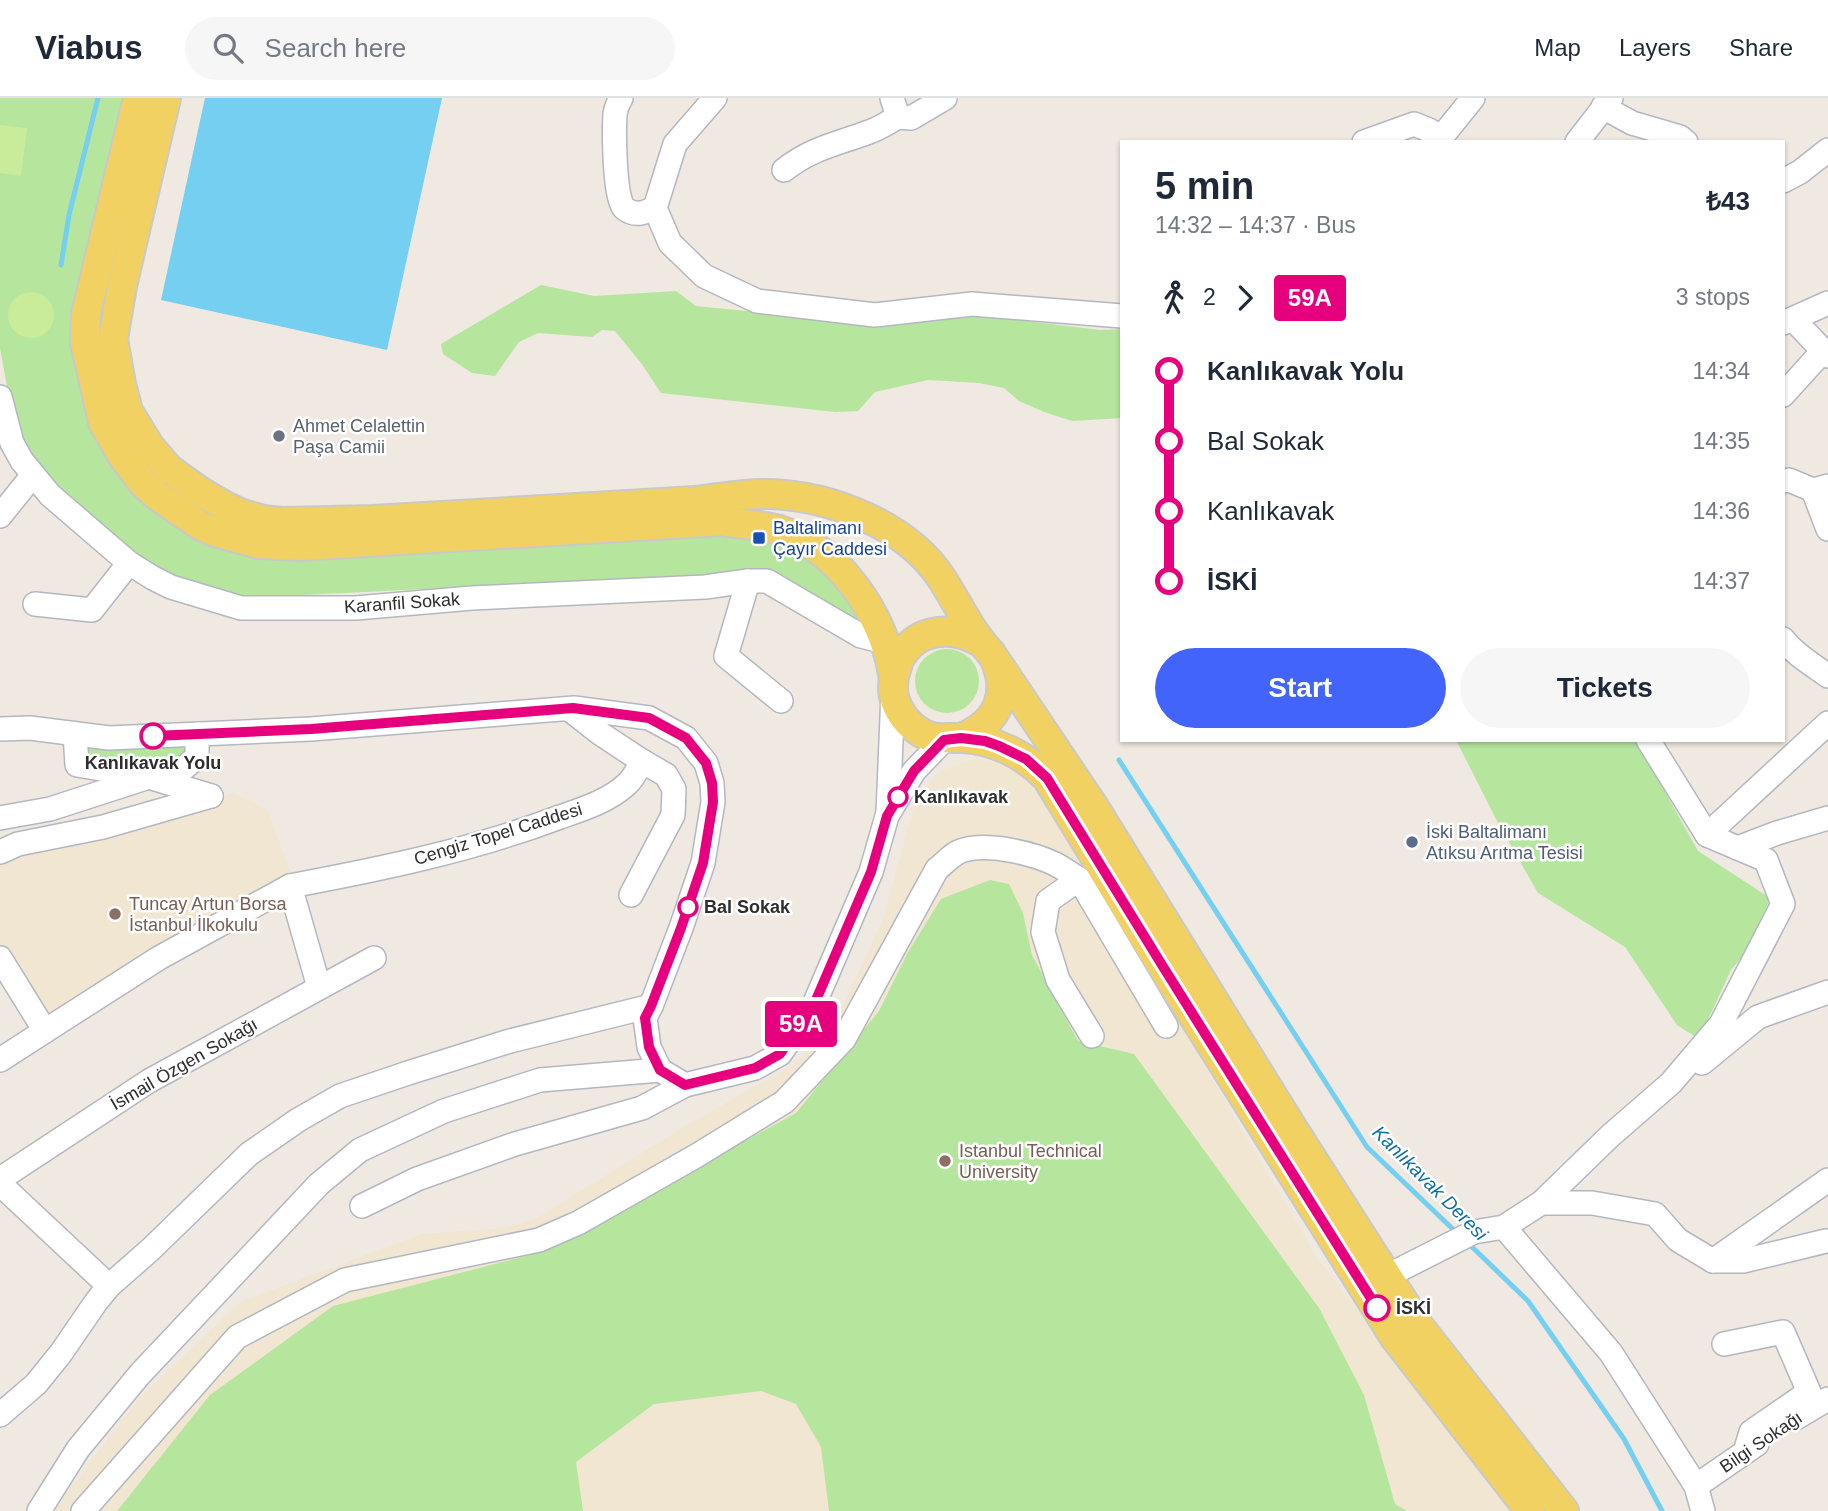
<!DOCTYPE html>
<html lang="en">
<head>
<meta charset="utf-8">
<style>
  body { margin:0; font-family:Helvetica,sans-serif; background:#f6f6f7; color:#1f2937; height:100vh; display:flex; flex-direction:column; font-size:26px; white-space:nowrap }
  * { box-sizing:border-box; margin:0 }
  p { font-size:23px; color:#747a83 }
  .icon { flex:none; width:38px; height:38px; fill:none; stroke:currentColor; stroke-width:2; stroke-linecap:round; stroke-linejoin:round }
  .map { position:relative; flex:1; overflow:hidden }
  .sheet { position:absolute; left:1120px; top:42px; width:665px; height:602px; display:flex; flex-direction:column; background:#fff; border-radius:0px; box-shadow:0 2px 5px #0004 }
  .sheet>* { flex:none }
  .badge { padding:0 14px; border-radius:5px; font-size:24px; line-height:46px }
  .map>.badge { position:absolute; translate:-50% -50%; box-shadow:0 0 0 4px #fff }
  .legs { display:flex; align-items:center; gap:10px; height:77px; padding:0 35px; font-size:23px }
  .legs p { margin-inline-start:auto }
  .head { display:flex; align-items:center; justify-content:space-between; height:119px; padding:0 35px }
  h1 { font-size:38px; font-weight:800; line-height:52px }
  .action { display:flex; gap:14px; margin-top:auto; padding:14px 35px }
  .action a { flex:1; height:80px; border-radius:42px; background:#4264fb; color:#fff; font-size:28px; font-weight:800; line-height:80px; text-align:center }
  .action a+a { background:#f6f6f7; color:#1f2937 }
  ul { padding:0 35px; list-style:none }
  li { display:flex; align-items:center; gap:24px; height:70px; font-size:26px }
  li i { display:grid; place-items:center; width:10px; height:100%; margin:0 9px; background:currentColor }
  li i::after { content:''; width:18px; height:18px; margin:-9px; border:5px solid; border-radius:50%; background:#fff }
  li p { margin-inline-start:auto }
  li:first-child i { background:linear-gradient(#0000 50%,currentColor 0) }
  li:last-child i { background:linear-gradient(currentColor 50%,#0000 0) }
  header { display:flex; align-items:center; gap:42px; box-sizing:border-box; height:98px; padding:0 35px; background:#fff; border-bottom:2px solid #e0e1e3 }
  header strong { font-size:33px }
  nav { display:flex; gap:38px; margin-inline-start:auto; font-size:24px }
  .search { width:490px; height:63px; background:#f6f6f7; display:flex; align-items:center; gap:18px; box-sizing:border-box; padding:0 24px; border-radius:38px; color:#747a83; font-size:26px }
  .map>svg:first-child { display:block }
  .education { fill:#f0e6d1 }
  .green { fill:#b6e59e }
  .pitch { fill:#c9ec9a }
  .water { fill:#75cff0 }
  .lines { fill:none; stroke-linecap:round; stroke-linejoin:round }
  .stream { stroke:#75cff0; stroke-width:5 }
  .minor-casing { stroke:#b4b7c1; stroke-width:26 }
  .major-casing { stroke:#c9c9c9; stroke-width:32 }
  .minor { stroke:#fff; stroke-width:23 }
  .major { stroke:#f2d163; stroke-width:28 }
  .line-1-casing { stroke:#fff; stroke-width:16 }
  .line-1 { stroke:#e6007e; stroke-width:10 }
  .worship-dot { fill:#6b7280; stroke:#fff; stroke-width:2.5 }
  .transit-dot { fill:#1a4fb4; stroke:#fff; stroke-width:2.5 }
  .stop-1-dot { fill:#fff; stroke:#e6007e; stroke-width:3.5 }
  .service-dot { fill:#5c6f8a; stroke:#fff; stroke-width:2.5 }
  .education-dot { fill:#8d6e63; stroke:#fff; stroke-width:2.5 }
  .labels { text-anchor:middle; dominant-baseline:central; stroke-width:5; stroke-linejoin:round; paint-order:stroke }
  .worship-label { font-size:18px; fill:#5b616d; stroke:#fff; text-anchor:start }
  .transit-label { font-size:18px; fill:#164399; stroke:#fff; text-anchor:start }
  .street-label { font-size:18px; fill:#2e2e2e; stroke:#fff }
  .stop-label { font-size:18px; font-weight:bold; fill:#2e2e2e; stroke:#fff; text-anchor:start }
  .service-label { font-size:18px; fill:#4e5e75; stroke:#fff; text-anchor:start }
  .education-label { font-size:18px; fill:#785e54; stroke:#fff; text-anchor:start }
  .water-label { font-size:19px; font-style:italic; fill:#0d6fa3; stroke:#fff }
</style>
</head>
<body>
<header>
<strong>Viabus</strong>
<div class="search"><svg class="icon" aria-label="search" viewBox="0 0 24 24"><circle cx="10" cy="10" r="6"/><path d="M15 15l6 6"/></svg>Search here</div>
<nav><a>Map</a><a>Layers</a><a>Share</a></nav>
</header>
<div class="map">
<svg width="1828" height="1413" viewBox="0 0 1828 1413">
  <rect width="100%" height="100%" fill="#efe9e1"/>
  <!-- education -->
  <g class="education">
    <path d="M977 660 1010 670 1040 687 1316 1158 1487 1385 1511 1413H53L140 1299 240 1204 422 1136 506 1130 537 1120 684 1029 794 966 832 930 883 821 914 709 938 674Z"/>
    <path d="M234 695 267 711 293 781 47 925 0 852V759L103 734Z"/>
  </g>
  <!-- green -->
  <g class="green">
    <path d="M0 0H127L83 287 185 427 726 432 781 443 826 471 864 525 860 526 761 473 648 480 242 500 206 491 154 471 45 382 16 338 0 250Z"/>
    <path d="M541 187 594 198 676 193 696 208 875 226 976 217 1100 232 1122 231V320L1072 323 1044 314 1019 303 1004 290 979 285 928 282 875 294 858 313 835 314 661 295 641 265 615 233 602 232 592 239 538 235 519 244 495 278 472 275 443 256 441 246Z"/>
    <circle cx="947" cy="583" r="32"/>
    <path d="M1456 642H1636L1698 753 1770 800 1753 846 1731 872 1699 941 1677 927 1625 849 1538 795 1497 723Z"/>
    <path d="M193 643V658L141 673 81 664 82 645Z"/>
    <path d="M990 782 1009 786 1023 815 1032 857 1078 943 1134 956 1319 1210 1364 1297 1395 1406 1407 1413H829L821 1349 796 1306 761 1293 654 1306 576 1364 583 1413H117L210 1297 333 1208 545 1153 796 1015 879 913 908 854 941 801Z"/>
  </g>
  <!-- pitch -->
  <g class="pitch">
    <path d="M0 27 27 30 21 78 0 75Z"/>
    <circle cx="31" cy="217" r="23"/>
  </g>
  <!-- water -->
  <path class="water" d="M205 0H442L387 252 161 202Z"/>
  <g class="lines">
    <!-- stream -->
    <g class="stream">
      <path d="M61 167 69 117 98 0"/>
      <path d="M1119 662 1367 1049 1458 1136"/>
      <path d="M1468 1145 1528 1203 1624 1341 1662 1413"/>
    </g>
    <defs>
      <g id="minor">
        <path d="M621 0C618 5 616 10 615 16 614 32 614 100 624 110 635 119 644 115 655 110"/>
        <path d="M715 0 675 46 655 110 670 145 704 178 757 203 875 217 972 206 1122 218"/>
        <path d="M892 0 898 19 911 20 945 0"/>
        <path d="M1603 9 1632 25 1680 39 1686 44"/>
        <path d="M1364 44 1414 26 1429 32 1438 37 1444 36 1473 0"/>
        <path d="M1577 44 1611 0"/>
        <path d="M784 72C812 50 837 46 869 34 879 31 889 24 898 19"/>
        <path d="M1783 83 1800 74 1828 52"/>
        <path d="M1793 221 1828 258"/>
        <path d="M1783 225 1828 205"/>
        <path d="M1783 297 1823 253"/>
        <path d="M0 299 12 345 22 363 50 397 129 465 153 480 171 489 241 510H356L472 500 705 489 748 483H767L861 538 885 544"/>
        <path d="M1783 383 1789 382 1813 392 1828 388"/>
        <path d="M1813 392 1828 431"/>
        <path d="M0 418 33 377"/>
        <path d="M748 483 726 558 781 603"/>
        <path d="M35 506 92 512 129 465"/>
        <path d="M1783 541C1794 556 1813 567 1828 578"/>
        <path d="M0 631 30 630 109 640 311 631 574 610 649 620 686 640 706 665 712 685 713 704 703 765 681 830 651 908 645 920 649 949 660 972 685 987 755 970 780 956 813 909 871 774 887 718 914 673 944 642"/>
        <path d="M75 636 77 667 149 679 211 698"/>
        <path d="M888 715 893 595"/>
        <path d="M0 720 50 711 149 679 184 670 197 659V636"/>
        <path d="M1707 737 1828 625"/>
        <path d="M1738 750 1777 735 1828 720"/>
        <path d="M0 754 18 746 103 729 211 698"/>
        <path d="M1079 781 1048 803 1043 834 1058 882 1092 938"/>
        <path d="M290 788C381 771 473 752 560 719 583 711 609 703 627 686 633 681 638 671 642 663L601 636 569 611"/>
        <path d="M631 797 673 717 674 691 666 677 642 663"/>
        <path d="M0 860 45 933 0 962"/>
        <path d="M45 933 159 860 290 788 319 889"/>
        <path d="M1702 965 1758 919 1828 894"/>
        <path d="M0 1081 149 983 374 860"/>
        <path d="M0 1086 109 1188"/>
        <path d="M1541 1105H1592L1655 1116 1678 1142 1713 1163H1743L1826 1143"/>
        <path d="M362 1108 417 1081 515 1046 642 1010 685 987"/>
        <path d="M1504 1129 1611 1255 1696 1388 1703 1413"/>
        <path d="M1713 1163 1828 1082"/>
        <path d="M1387 1178 1474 1134 1504 1129 1541 1105 1610 1038 1671 985 1721 926 1783 806 1766 762 1707 737 1648 642"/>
        <path d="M1724 1246 1783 1234 1809 1294 1751 1334 1745 1354"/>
        <path d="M0 1317 36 1286 61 1255 96 1204 109 1188 150 1152 249 1056 298 1022 340 998 408 975 510 943 651 908"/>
        <path d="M1794 1321 1828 1301"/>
        <path d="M1696 1388 1757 1346"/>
        <path d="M39 1413 78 1351 140 1276 319 1086 360 1052 444 1013 540 982 660 972"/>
        <path d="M83 1413 237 1239 345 1182 539 1142 578 1125 696 1058 784 1004 844 941 937 771C945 765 954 754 964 752 989 745 1032 755 1055 766 1063 770 1071 776 1079 781L1166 928"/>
      </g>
      <g id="major">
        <path d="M138 0 86 216 85 244 103 324 123 359 143 385 156 397 201 428 215 434 259 446 300 448 721 423C740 426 761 427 779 432 839 450 883 517 893 576 894 581 893 586 893 592 894 607 904 623 917 632 934 644 944 639 963 640 995 642 1025 657 1047 680L1147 844 1395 1240 1530 1413"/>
        <path d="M166 0 122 188 113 241 121 286 128 313 150 349 169 371 198 392 225 408 242 416 263 422 282 424 373 422 695 403C720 400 745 395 770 396 831 398 905 427 940 478 957 503 969 532 990 554L1094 709 1295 1034 1419 1228 1564 1413"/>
        <path d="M894 578C896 573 897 567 899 562 916 529 953 527 982 545"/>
        <path d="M961 640C993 627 1010 602 997 567"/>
      </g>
    </defs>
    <!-- minor casing -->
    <use href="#minor" class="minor-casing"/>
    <!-- major casing -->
    <use href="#major" class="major-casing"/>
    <!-- minor -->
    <use href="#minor" class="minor"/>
    <!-- major -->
    <use href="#major" class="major"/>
  </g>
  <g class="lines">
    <defs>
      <path id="line-1" d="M153 638 311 631 573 610 649 620 686 640 706 665 712 685 713 704 703 765 681 830 651 908 645 920 649 949 660 972 685 987 755 970 780 956 813 909 871 774 887 718 914 673 944 642 961 640 985 643 999 648 1026 661 1047 680 1162 867 1377 1210"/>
    </defs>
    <!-- line-1 casing -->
    <use href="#line-1" class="line-1-casing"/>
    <!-- line-1 -->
    <use href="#line-1" class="line-1"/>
  </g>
  <!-- markers -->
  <circle class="worship-dot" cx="279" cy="338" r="7"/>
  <rect class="transit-dot" x="752" y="433" width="14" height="14" rx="3.5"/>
  <g class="stop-1-dot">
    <circle cx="153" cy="638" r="12"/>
    <circle cx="898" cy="699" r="9"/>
    <circle cx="688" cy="809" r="9"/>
    <circle cx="1377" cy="1210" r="12"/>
  </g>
  <circle class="service-dot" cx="1412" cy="744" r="7"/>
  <g class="education-dot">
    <circle cx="115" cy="816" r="7"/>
    <circle cx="945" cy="1063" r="7"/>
  </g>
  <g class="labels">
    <!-- worship labels -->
    <g class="worship-label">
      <text x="293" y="328">Ahmet Celalettin<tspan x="293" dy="21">Paşa Camii</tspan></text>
    </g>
    <!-- transit labels -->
    <g class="transit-label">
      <text x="773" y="430">Baltalimanı<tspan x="773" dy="21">Çayır Caddesi</tspan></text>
    </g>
    <!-- street labels -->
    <g class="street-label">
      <text transform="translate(402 505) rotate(-4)">Karanfil Sokak</text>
      <text transform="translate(498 736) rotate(-17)">Cengiz Topel Caddesi</text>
      <text transform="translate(184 966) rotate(-30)">İsmail Özgen Sokağı</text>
      <text transform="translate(1761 1344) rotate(-34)">Bilgi Sokağı</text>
    </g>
    <!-- stop labels -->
    <g class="stop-label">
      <text x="153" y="665" text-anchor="middle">Kanlıkavak Yolu</text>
      <text x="914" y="699">Kanlıkavak</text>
      <text x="704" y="809">Bal Sokak</text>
      <text x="1396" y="1210">İSKİ</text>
    </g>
    <!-- service labels -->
    <g class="service-label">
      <text x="1426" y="734">İski Baltalimanı<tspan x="1426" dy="21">Atıksu Arıtma Tesisi</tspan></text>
    </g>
    <!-- education labels -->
    <g class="education-label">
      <text x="129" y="806">Tuncay Artun Borsa<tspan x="129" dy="21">İstanbul İlkokulu</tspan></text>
      <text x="959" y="1053">Istanbul Technical<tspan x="959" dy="21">University</tspan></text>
    </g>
    <!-- water labels -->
    <g class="water-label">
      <text transform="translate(1430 1085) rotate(45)">Kanlıkavak Deresi</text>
    </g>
  </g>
</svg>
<b class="badge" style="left:801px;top:926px;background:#e6007e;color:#fff">59A</b>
<section class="sheet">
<div class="head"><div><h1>5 min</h1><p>14:32 – 14:37 · Bus</p></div><b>₺43</b></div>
<div class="legs"><svg class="icon" aria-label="walk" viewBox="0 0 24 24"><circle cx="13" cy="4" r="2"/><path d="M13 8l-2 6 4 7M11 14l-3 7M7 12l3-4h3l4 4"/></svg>2<svg class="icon" aria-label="forward" viewBox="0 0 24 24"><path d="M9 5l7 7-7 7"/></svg><b class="badge" style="background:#e6007e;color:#fff">59A</b><p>3 stops</p></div>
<ul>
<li><i style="color:#e6007e"></i><b>Kanlıkavak Yolu</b><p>14:34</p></li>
<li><i style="color:#e6007e"></i><span>Bal Sokak</span><p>14:35</p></li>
<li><i style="color:#e6007e"></i><span>Kanlıkavak</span><p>14:36</p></li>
<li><i style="color:#e6007e"></i><b>İSKİ</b><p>14:37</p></li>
</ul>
<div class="action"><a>Start</a><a>Tickets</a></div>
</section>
</div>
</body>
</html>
